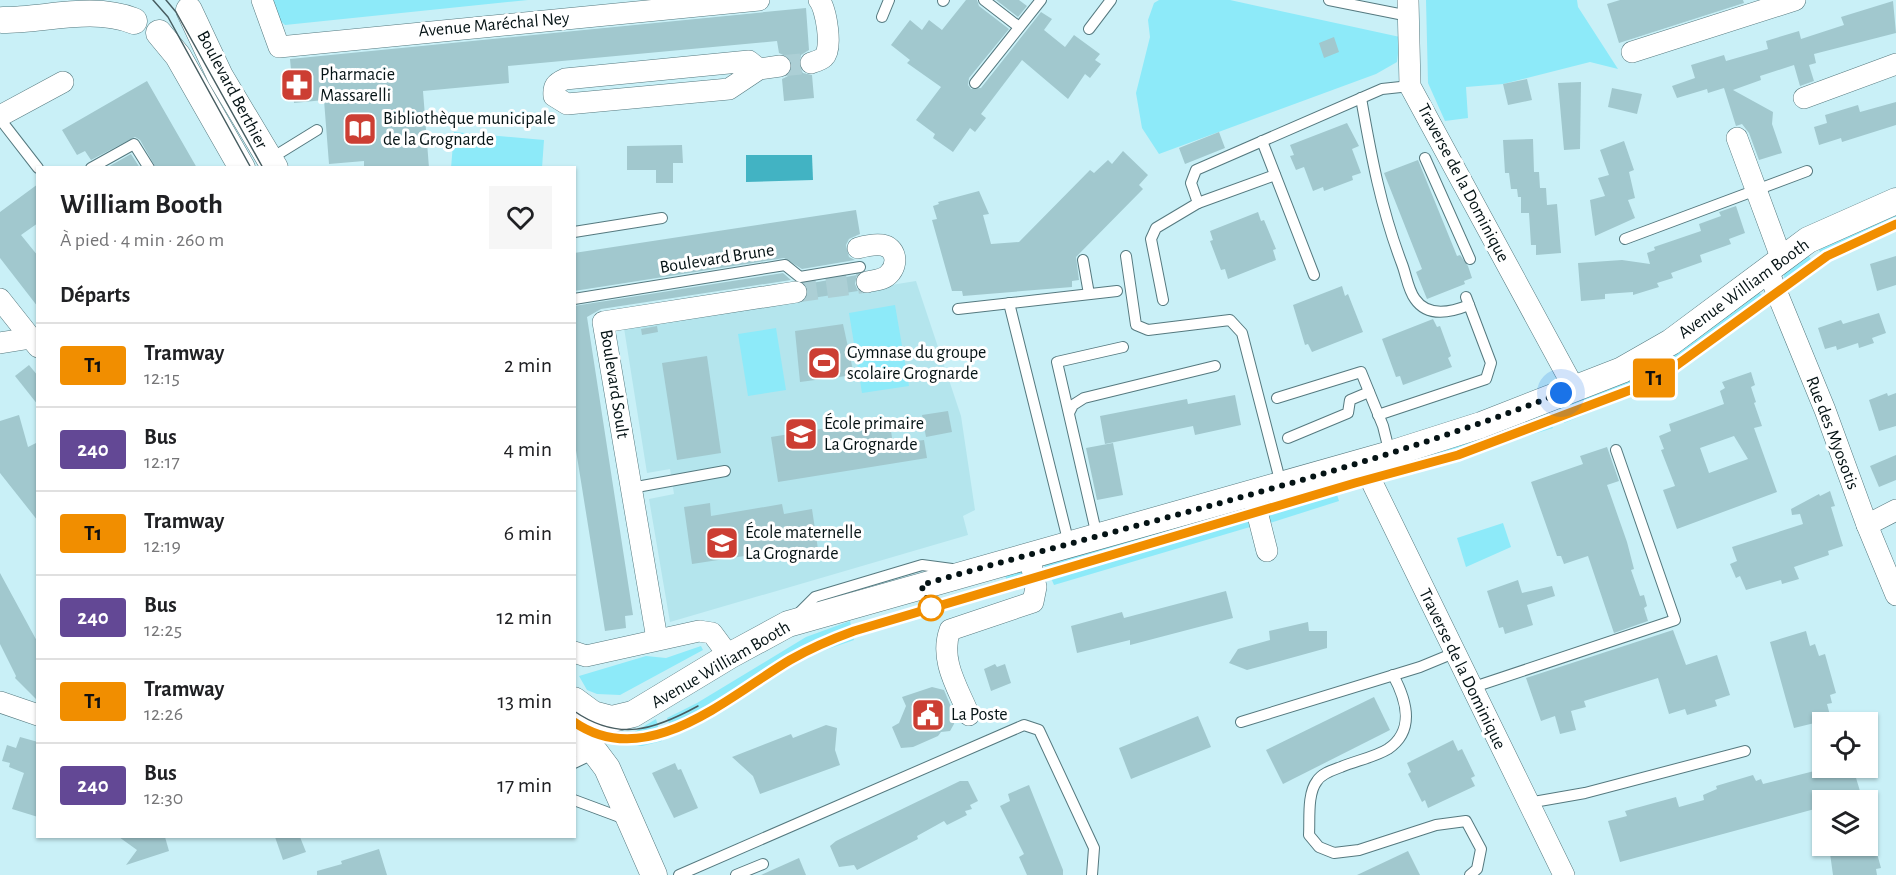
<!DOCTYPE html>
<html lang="fr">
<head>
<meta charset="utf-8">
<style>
  body { margin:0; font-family:"Alegreya Sans",sans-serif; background:#f6f6f6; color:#202124; height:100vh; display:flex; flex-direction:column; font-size:22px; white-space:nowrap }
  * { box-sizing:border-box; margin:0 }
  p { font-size:20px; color:#757577 }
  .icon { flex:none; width:33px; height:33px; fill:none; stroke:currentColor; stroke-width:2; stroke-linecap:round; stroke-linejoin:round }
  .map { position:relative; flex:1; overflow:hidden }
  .drawer { position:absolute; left:36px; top:166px; width:540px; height:672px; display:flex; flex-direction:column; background:#fff; border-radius:0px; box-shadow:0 2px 4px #0004 }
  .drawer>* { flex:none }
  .badge { padding:0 12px; border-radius:4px; font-size:21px; line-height:39px }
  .controls { position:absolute; left:1812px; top:712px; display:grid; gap:12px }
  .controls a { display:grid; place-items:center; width:66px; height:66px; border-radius:0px; background:#fff; box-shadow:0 2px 4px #0004; font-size:30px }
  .you { position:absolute; width:30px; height:30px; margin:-15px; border:4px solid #fff; border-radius:50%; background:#1a73e8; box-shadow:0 0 0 9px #1a73e833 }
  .map>.badge { position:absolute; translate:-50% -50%; box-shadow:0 0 0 3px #fff }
  h2 { padding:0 24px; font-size:22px; line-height:54px }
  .round { display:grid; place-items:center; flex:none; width:63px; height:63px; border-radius:0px; background:#f6f6f6 }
  .headline { display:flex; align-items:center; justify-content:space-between; height:102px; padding:0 24px }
  h1 { font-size:28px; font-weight:600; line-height:45px }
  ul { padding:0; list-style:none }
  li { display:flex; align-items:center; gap:18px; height:84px; padding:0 24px; border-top:2px solid #e0e0e0 }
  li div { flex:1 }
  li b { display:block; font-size:22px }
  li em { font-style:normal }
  li .badge { min-width:66px; font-weight:700; text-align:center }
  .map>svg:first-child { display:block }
  .built { fill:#b4e5ed }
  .green { fill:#8deaf9 }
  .water { fill:#42b3c3 }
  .building { fill:#a1c8ce; fill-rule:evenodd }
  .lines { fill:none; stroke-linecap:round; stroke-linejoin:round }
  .minor-tunnel { stroke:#accfd5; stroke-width:21; stroke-dasharray:21 10; stroke-linecap:butt }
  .service-casing { stroke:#55797f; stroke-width:12 }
  .minor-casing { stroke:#55797f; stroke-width:22 }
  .tertiary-casing { stroke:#55797f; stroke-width:27 }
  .service { stroke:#fff; stroke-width:10 }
  .minor { stroke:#fff; stroke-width:21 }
  .tertiary { stroke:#fff; stroke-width:26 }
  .tram { stroke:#475d61; stroke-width:1.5 }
  .line-casing { stroke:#fff; stroke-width:14 }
  .line { stroke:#f18e00; stroke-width:9 }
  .walk { stroke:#051315; stroke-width:6; stroke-dasharray:0 10.8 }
  .stop-dot { fill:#fff; stroke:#f18e00; stroke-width:3 }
  .labels { text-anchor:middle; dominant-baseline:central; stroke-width:6; stroke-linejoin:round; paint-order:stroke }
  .street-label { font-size:18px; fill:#051315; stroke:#fff }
  .poi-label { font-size:18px; fill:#051315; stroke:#fff; text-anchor:start }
</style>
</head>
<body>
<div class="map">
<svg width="1896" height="875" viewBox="0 0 1896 875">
  <rect width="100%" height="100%" fill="#c9f0f7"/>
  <!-- built -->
  <path class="built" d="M916 281 961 416 975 510 963 516 968 535 670 622 649 499 674 494 670 469 647 473 624 328Z"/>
  <!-- green -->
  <g class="green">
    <path d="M270 0H528L285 25 273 14Z"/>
    <path d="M1159 0H1230L1400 37 1397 62 1376 74 1159 154 1142 128 1136 93 1150 37 1148 20 1154 3Z"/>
    <path d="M1426 0H1577L1578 7 1618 69 1590 62 1503 84 1466 87 1468 118 1445 121 1428 83Z"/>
    <path d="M454 132 544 140 542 168H451Z"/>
    <path d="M1896 209V230L1825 262 1816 244Z"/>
    <path d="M1806 252 1817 268 1787 288 1783 272Z"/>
    <path d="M1758 292 1770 301 1678 370 1621 400 1564 423 1557 403Z"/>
    <path d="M895 305 909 386 862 393 849 313Z"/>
    <path d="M776 328 786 390 748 396 738 334Z"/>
    <path d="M1545 407 1553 428 1377 483V466Z"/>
    <path d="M1343 472 1355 473 1363 486 1348 490Z"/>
    <path d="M1331 475 1339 501 1270 523 1267 507 1268 499Z"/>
    <path d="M1241 506 1250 527 1054 585 1051 578 1044 579 1045 562Z"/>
    <path d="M1503 523 1511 547 1466 567 1457 538Z"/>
    <path d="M1003 567 1023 569 1027 584 1009 589Z"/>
    <path d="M850 621 854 640 808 656 694 726 673 735 667 718 697 703 806 637Z"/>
    <path d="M701 646 703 650 620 695 597 694 587 690 579 676 646 656 666 658Z"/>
    <path d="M656 719 662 741 642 746 622 745 628 736Z"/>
  </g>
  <!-- water -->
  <path class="water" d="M746 155H812L813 180 746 182Z"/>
  <!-- building -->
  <g class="building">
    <path d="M966 0H977L979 6 1009 29 969 78 968 85 971 89 981 88 1041 12 1052 19 1044 30 1065 47 1074 35 1100 54 1095 60 1101 64 1090 78 1085 74 1068 99 1022 60 981 114 986 118 975 132 970 128 953 152 933 138 935 134 916 120 941 87 907 63 910 60 891 45 910 20 922 30 929 20 942 30Z"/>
    <path d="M996 0H1019L1027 6 1018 17Z"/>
    <path d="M1620 0H1743L1744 3 1619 43 1607 4Z"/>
    <path d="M1893 1 1896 33 1814 54 1816 63 1809 65 1814 81 1800 86 1794 65 1760 76 1761 80 1733 90 1773 112 1772 124 1782 153 1759 160 1749 133 1742 124 1736 126 1724 88 1708 93 1707 89 1677 98 1672 86 1695 78 1691 65 1724 55 1726 61 1768 49 1766 41 1799 31 1801 39 1844 25 1841 17Z"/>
    <path d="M806 8 809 50 801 55 799 66 803 73 812 75 814 98 784 101 782 79 788 76 793 65 790 58 779 53 777 41 508 66 509 83 423 91 429 168H364V161L329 164 324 100 294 103 290 59Z"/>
    <path d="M1334 37 1339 52 1324 58 1319 43Z"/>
    <path d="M1527 79 1532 100 1508 105 1503 84Z"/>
    <path d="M147 81 197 168H156L140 140 135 137 91 160 85 151 77 155 62 130Z"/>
    <path d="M1581 82 1580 149 1564 150 1558 83Z"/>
    <path d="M1612 88 1642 94 1637 114 1608 107Z"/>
    <path d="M1896 102V125L1842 142 1841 138 1819 145 1814 127 1827 123 1825 115 1858 105 1860 112Z"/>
    <path d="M1347 123 1359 146 1352 149 1361 173 1352 176 1353 180 1324 191 1323 187 1313 191 1304 167 1296 170 1290 156 1294 155 1290 145Z"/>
    <path d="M1219 132 1225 148 1185 164 1179 148Z"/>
    <path d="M1533 139 1534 172H1539L1540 188H1546L1547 205 1557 204 1561 253 1536 255V245H1531L1529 213H1521V197H1518L1517 189H1511L1509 173H1505L1503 140Z"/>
    <path d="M1624 141 1634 170 1629 172 1635 198 1628 200 1635 218 1595 236 1590 200 1605 196 1598 178 1609 175 1600 150Z"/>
    <path d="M682 145 683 163H673V183H656V170H627V146Z"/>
    <path d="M1123 151 1148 175 1139 185 1143 189 1076 257 1079 280 1072 281V287L963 296 962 291H952L932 220 937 219 933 206 939 204 938 202 979 191 989 214 983 215 991 244 1019 242 1090 170 1094 173 1108 160 1112 164Z"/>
    <path d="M131 154 140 168H106Z"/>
    <path d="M1418 160 1457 256 1460 255 1468 266 1472 278 1464 281 1465 284 1427 299 1416 272 1422 269 1384 173Z"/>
    <path d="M38 184V223L21 235 38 256V307L0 258V212Z"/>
    <path d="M1736 206 1745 233 1729 239 1731 244 1700 255 1702 262 1671 273 1673 278 1657 283 1659 287 1633 295V292L1605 294V299L1581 301 1578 263 1622 260 1650 264 1647 253 1655 250 1654 247 1701 231 1699 224 1721 216 1719 212Z"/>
    <path d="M856 210 860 234 849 239 846 245 849 257 855 260 802 269 784 258 574 291V253Z"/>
    <path d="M1258 212 1261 221 1264 220 1276 249 1273 250 1276 260 1228 279 1225 269 1221 270 1210 241 1213 240 1210 231Z"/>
    <path d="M1896 256V285L1877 291 1870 264Z"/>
    <path d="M783 273 791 280 601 309 587 317 633 615 625 616 626 628 605 631 574 438V306Z"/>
    <path d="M857 275 855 284 858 291 806 299 809 291 806 284Z"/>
    <path d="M1342 286 1345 296 1348 294 1363 332 1312 352 1308 344 1305 345 1293 305Z"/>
    <path d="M1879 313 1886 333 1872 338 1874 343 1859 348 1858 343 1837 350 1836 346 1825 349 1818 328 1841 320 1843 324Z"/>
    <path d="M1433 319 1437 327 1440 326 1451 356 1448 358 1452 367 1403 385 1400 376 1396 377 1382 339Z"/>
    <path d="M843 324 854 375 800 382 795 331Z"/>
    <path d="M657 326 658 332 642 335 641 329Z"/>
    <path d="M707 356 721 453 677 460 662 363Z"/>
    <path d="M29 365 38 376V405L15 376Z"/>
    <path d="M1751 372 1755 385 1751 387 1756 402 1754 403 1762 426 1754 428 1777 492 1677 529 1663 490 1675 486 1661 450 1664 449 1659 436 1671 431 1669 424 1724 404 1720 391 1725 388 1722 382ZM1734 436 1748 459 1709 473 1700 448Z"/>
    <path d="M1887 393 1888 396 1896 393V426L1879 431 1869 400Z"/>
    <path d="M1235 395 1241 425 1195 435 1193 426 1105 444 1100 416 1187 399 1188 404Z"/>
    <path d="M948 411 952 432 926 437 922 415Z"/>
    <path d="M19 415 28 447 38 442V521L0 473V421Z"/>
    <path d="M889 418 893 444 924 440 927 458 778 482 771 437Z"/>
    <path d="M1113 443 1123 495 1097 500 1086 448Z"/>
    <path d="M1607 447 1619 481 1607 485 1627 542 1634 569 1631 570 1640 596 1644 595 1647 606 1644 608 1648 621 1614 633 1588 556 1564 564 1561 556H1557L1531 482 1583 464 1580 456Z"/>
    <path d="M1896 455V480L1879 487 1870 466Z"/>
    <path d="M1830 491 1835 506 1831 507 1843 546 1828 551 1829 555 1794 567 1799 579 1782 584 1781 580 1746 590 1740 576 1736 578 1730 564 1737 561 1732 547 1803 524 1800 514 1792 515 1791 509 1819 494 1820 496Z"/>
    <path d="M710 503 711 516 782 504 784 514 812 509 819 556 799 559 797 548 692 564 684 507Z"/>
    <path d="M0 573 38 643V701L15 678 16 676 0 644Z"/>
    <path d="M1518 580 1522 593 1552 586 1555 596 1527 605 1533 625 1505 634 1503 627 1499 628 1487 591Z"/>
    <path d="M1226 591 1233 618 1130 645V640L1077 653 1071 626 1122 612 1124 618Z"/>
    <path d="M1308 622 1309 631H1327V648L1247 670 1229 663 1238 649 1270 640 1269 631Z"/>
    <path d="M1673 630 1686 665 1717 655 1730 695 1715 700 1717 706 1687 715 1685 709 1669 714 1658 678 1584 701 1586 707 1571 711 1576 730 1560 734 1555 716 1541 721 1526 678Z"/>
    <path d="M1806 631 1810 646 1815 644 1819 656 1825 654 1836 693 1830 695 1832 703 1827 704 1831 719 1794 728 1770 642Z"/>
    <path d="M995 664 997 667 1005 664 1011 683 991 691 984 669Z"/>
    <path d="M932 687 944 690 955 716 954 724 950 731 941 732 938 736 913 747 901 748 892 727 899 723 906 706 902 697Z"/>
    <path d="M1374 697 1390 730 1283 784 1266 750Z"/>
    <path d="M1198 716 1211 747 1131 779 1119 748Z"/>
    <path d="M826 725 837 728 835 750 840 765 760 794 753 776 732 757 791 734 793 738Z"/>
    <path d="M20 737 38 742V817L12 809 24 773 9 767 10 763 2 761 7 745 16 748Z"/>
    <path d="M1453 740 1458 751 1462 749 1475 776 1471 778 1475 786 1428 808 1425 800 1422 802 1408 774 1411 772 1407 763Z"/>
    <path d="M675 763 678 770 681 769 698 808 674 818 652 773Z"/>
    <path d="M1826 768H1853L1863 801H1822V807L1620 862 1608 821 1627 816 1625 811 1676 797 1679 807 1704 800 1703 795 1717 789 1716 786 1753 775 1756 781 1761 779 1763 784Z"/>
    <path d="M960 781H968L978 801 970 805 972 809 965 811 967 815 947 825 944 821 917 836 918 839 857 870 854 865 839 867 830 846 836 841Z"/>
    <path d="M1029 785 1063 870V875H1027L1019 857 1024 854 1000 806 1010 801 1008 794Z"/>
    <path d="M119 837H165L169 851 126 865 137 850Z"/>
    <path d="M275 837H300L306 852 283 860Z"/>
    <path d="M1829 846H1875L1881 868 1876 869 1877 875H1833Z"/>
    <path d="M379 849 387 875H317V871L342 864 341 861Z"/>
    <path d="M1408 851 1420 875H1357Z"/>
    <path d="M799 858 806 875H761Z"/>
  </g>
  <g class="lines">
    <!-- minor-tunnel -->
    <g class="minor-tunnel">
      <path d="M780 66 811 63"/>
      <path d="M796 292 867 282"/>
    </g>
    <defs>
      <g id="service">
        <path d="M984 0 1019 27"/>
        <path d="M1329 0 1409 16"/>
        <path d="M943 1 944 0"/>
        <path d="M882 17 889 0"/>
        <path d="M1089 29 1111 0"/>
        <path d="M975 83 1041 0"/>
        <path d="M1361 98C1371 155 1381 209 1402 264 1406 274 1408 290 1415 299 1428 318 1452 312 1469 305"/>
        <path d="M0 119 38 168"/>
        <path d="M1262 141 1314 275"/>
        <path d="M1425 158 1470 259"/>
        <path d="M270 159 317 130"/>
        <path d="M91 168 134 144 149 168"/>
        <path d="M1198 203 1275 175"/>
        <path d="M574 232 662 218"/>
        <path d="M1625 239 1807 171"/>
        <path d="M1126 256 1136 325 1148 330 1230 320 1242 333 1281 484"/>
        <path d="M1083 260 1089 294"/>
        <path d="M574 299 785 265 800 277 860 267"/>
        <path d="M1163 300 1151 239 1156 228 1198 203 1191 183 1196 170 1382 89 1410 86"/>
        <path d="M1009 303 1069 544"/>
        <path d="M958 309 1117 291"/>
        <path d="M1277 398 1361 372 1383 426 1390 454"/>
        <path d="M1069 413 1073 405 1084 398 1215 366"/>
        <path d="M1378 415 1486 379 1491 363 1466 297"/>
        <path d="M1288 438 1348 413 1350 400 1369 392"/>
        <path d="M631 488 725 471"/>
        <path d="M1097 536 1057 362 1123 347"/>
        <path d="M797 615 815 597 922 565 952 569"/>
        <path d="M1393 675C1406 699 1416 730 1388 749 1375 757 1355 761 1341 767 1333 770 1322 773 1317 781 1307 794 1310 819 1309 835L1319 847 1334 853 1359 850 1436 825 1466 821 1481 849 1477 869 1470 875"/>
        <path d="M1471 688 1675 620 1616 450"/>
        <path d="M1241 722 1420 667 1454 653"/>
        <path d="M574 763 593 754"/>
        <path d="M574 800 625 819"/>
        <path d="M1528 803 1585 793 1745 751"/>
        <path d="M679 875 1024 725 1039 730 1094 848 1092 875"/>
        <path d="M736 875 763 864"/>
      </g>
      <g id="minor">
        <path d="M262 0 279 47 759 0"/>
        <path d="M1408 0 1410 86 1574 388"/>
        <path d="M1632 52 1795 0"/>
        <path d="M811 63C814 62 821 60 824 57 833 49 826 8 819 0"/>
        <path d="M759 69 749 61 565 79C556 83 553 86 554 96L567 104 729 89 759 69 780 66"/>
        <path d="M1804 98 1896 64"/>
        <path d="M0 116 63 82"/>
        <path d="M1737 138 1782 260"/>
        <path d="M858 248C865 246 875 244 882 245 896 247 899 264 889 274 884 280 875 280 867 282"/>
        <path d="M1768 271 1825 410 1867 525 1896 595"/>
        <path d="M0 299 38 347"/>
        <path d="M0 343 31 338"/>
        <path d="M1362 462 1564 875"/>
        <path d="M1252 492 1267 551"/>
        <path d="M1867 525 1896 510"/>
        <path d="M657 639 603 322 796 292"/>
        <path d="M574 652 586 656 699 631 712 633 729 656"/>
        <path d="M0 702 38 715"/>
        <path d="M969 715C958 688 939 660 950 630L1033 602 1036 587 1029 555"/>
      </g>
      <g id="tertiary">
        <path d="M189 10 220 76 275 168"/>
        <path d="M3 20C46 20 92 5 134 21"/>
        <path d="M159 33 178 56 242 168"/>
        <path d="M574 700 593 714 612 719 633 714 729 656 788 624 1390 454 1481 425 1622 370 1671 342 1808 240 1896 201"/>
        <path d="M574 741 595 752 607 768 654 875"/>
      </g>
    </defs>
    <!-- service casing -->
    <use href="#service" class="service-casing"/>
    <!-- minor casing -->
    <use href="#minor" class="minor-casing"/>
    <!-- tertiary casing -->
    <use href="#tertiary" class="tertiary-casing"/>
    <!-- service -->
    <use href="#service" class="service"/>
    <!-- minor -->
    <use href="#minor" class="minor"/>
    <!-- tertiary -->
    <use href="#tertiary" class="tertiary"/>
    <!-- tram -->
    <g class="tram">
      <path d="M153 0 168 17 251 168"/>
      <path d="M166 0 176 12 263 168"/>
      <path d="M574 711C619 742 654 730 698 706"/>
      <path d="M574 722C647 773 729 696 790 659 811 648 832 639 854 631L1331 490 1436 462 1607 401 1670 370 1790 280 1827 256 1896 224"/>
    </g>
  </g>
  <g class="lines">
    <defs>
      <path id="line" d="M574 722C647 773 729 696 790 660 811 648 832 639 854 631L1355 483 1458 455 1633 389 1670 370 1827 256 1896 224"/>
    </defs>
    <!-- line casing -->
    <use href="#line" class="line-casing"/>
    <!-- line -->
    <use href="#line" class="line"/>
    <!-- walk -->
    <path class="walk" d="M931 608 921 585C1135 523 1354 475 1561 393"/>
  </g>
  <!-- icons -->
  <defs>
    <symbol id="pharmacy-square" viewBox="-11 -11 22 22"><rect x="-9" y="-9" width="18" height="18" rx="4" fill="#cc3e33" stroke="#fff"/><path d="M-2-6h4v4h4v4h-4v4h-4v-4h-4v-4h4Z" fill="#fff"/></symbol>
    <symbol id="library-square" viewBox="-11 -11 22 22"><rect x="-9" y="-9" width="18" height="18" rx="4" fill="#cc3e33" stroke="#fff"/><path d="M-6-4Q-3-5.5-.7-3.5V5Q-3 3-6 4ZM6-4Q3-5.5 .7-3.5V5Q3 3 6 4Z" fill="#fff"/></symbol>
    <symbol id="stadium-square" viewBox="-11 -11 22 22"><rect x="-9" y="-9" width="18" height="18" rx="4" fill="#cc3e33" stroke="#fff"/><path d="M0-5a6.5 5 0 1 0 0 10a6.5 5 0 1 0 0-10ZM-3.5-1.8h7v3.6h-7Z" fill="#fff"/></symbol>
    <symbol id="school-square" viewBox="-11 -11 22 22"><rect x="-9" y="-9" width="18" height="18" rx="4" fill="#cc3e33" stroke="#fff"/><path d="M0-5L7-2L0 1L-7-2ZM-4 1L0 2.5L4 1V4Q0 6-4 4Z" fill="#fff"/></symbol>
    <symbol id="civic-square" viewBox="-11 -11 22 22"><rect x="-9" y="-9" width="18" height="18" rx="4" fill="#cc3e33" stroke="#fff"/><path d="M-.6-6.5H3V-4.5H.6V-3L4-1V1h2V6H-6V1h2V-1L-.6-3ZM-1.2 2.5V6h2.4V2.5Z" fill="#fff"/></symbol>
  </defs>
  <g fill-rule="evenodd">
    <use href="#pharmacy-square" x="278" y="66" width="38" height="38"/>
    <use href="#library-square" x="341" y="110" width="38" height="38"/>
    <use href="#stadium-square" x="805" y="344" width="38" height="38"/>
    <use href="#school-square" x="782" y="415" width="38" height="38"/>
    <use href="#school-square" x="703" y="524" width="38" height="38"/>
    <use href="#civic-square" x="909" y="696" width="38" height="38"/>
  </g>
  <!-- markers -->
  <circle class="stop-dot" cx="931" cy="608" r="12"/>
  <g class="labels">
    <!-- street labels -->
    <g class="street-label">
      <text transform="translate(494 25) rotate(-5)">Avenue Maréchal Ney</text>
      <text transform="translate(232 90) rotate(62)">Boulevard Berthier</text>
      <text transform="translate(1463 183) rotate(62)">Traverse de la Dominique</text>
      <text transform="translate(717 259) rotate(-9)">Boulevard Brune</text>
      <text transform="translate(1744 289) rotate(-36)">Avenue William Booth</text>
      <text transform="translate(614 384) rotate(81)">Boulevard Soult</text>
      <text transform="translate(1832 433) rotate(69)">Rue des Myosotis</text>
      <text transform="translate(721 665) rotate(-30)">Avenue William Booth</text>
      <text transform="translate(1462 669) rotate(64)">Traverse de la Dominique</text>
    </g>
    <!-- poi labels -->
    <g class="poi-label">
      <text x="320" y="75">Pharmacie<tspan x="320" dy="21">Massarelli</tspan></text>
      <text x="383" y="119">Bibliothèque municipale<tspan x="383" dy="21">de la Grognarde</tspan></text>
      <text x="847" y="353">Gymnase du groupe<tspan x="847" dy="21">scolaire Grognarde</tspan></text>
      <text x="824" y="424">École primaire<tspan x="824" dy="21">La Grognarde</tspan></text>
      <text x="745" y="533">École maternelle<tspan x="745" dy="21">La Grognarde</tspan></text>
      <text x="951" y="715">La Poste</text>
    </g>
  </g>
</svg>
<div class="controls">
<a><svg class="icon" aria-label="locate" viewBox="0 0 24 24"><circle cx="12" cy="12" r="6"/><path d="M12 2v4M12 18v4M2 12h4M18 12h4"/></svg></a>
<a><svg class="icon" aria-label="layers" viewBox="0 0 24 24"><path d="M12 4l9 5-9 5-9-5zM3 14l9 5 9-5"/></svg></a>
</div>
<div class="you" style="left:1561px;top:393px"></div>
<b class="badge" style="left:1654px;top:378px;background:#f18e00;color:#111">T1</b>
<section class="drawer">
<div class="headline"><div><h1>William Booth</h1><p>À pied · 4 min · 260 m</p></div><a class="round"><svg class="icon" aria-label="heart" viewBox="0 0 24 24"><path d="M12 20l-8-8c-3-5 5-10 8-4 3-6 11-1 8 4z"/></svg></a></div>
<h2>Départs</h2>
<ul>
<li><span class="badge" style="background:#f18e00;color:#111">T1</span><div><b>Tramway</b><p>12:15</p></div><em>2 min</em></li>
<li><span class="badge" style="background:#634895;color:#fff">240</span><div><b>Bus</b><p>12:17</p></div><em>4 min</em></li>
<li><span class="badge" style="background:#f18e00;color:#111">T1</span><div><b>Tramway</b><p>12:19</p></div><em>6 min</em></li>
<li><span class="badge" style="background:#634895;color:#fff">240</span><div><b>Bus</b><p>12:25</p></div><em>12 min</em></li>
<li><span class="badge" style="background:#f18e00;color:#111">T1</span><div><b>Tramway</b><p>12:26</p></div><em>13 min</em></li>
<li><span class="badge" style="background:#634895;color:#fff">240</span><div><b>Bus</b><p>12:30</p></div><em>17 min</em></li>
</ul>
</section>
</div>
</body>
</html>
